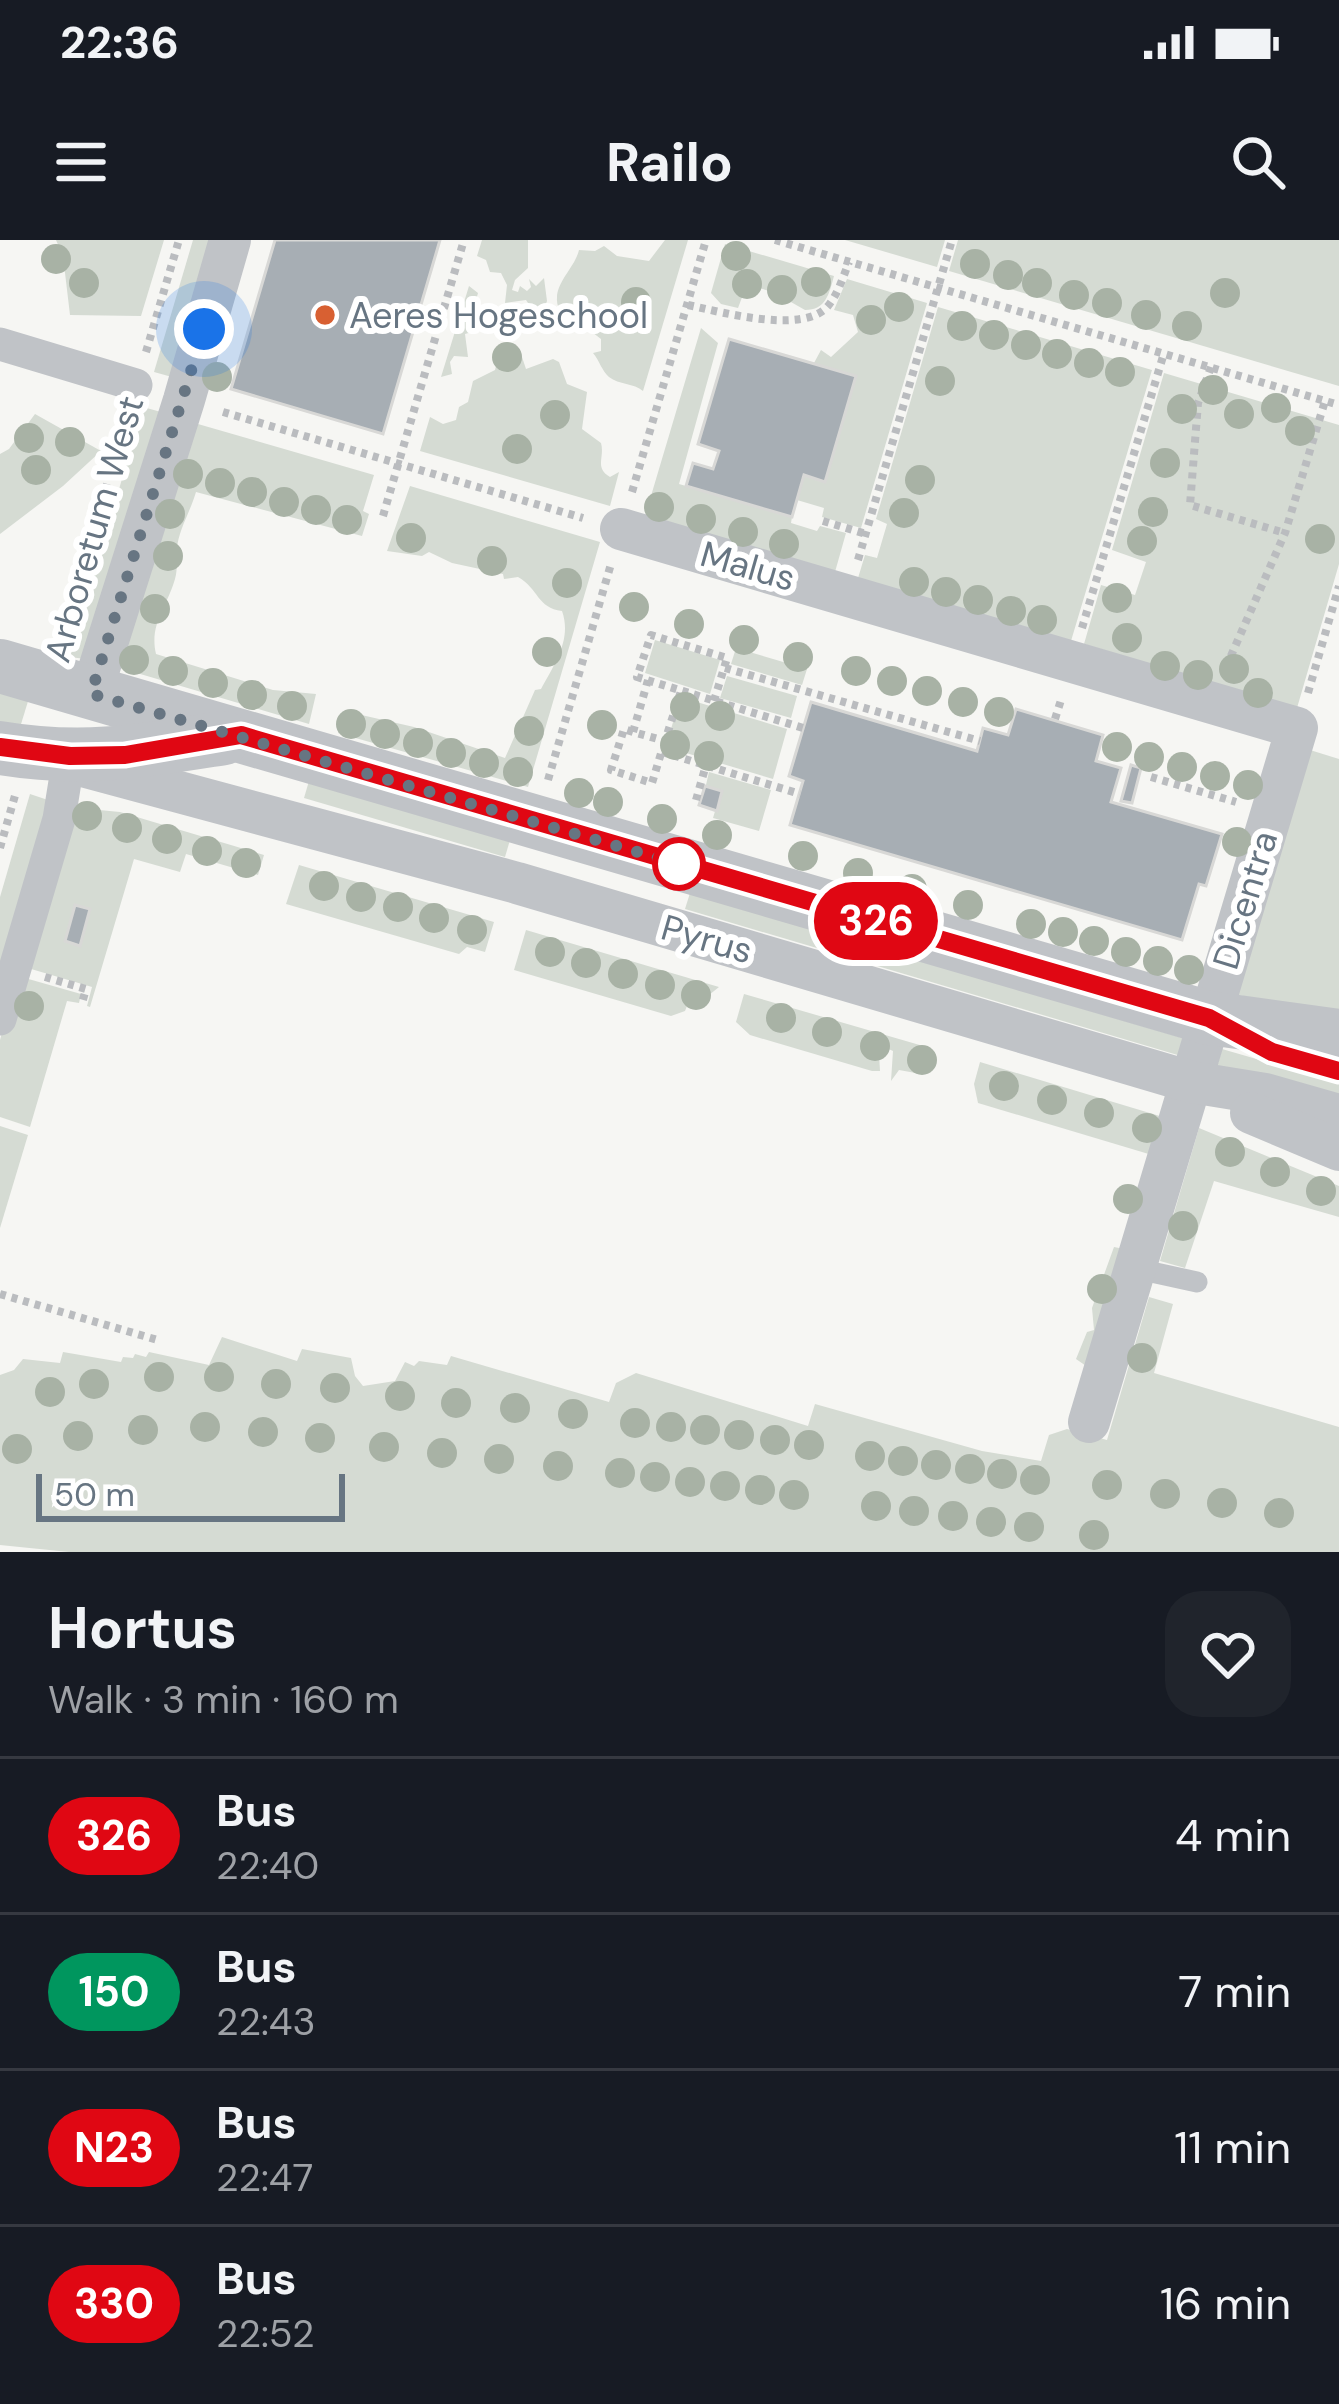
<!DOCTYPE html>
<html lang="en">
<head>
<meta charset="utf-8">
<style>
  body { margin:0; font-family:"DM Sans",sans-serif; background:#20242c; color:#f1f3f6; height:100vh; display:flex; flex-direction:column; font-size:45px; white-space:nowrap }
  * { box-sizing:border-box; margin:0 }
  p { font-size:39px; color:#9ea1a6 }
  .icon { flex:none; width:66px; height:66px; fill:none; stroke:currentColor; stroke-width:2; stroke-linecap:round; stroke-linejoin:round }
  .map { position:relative; height:1312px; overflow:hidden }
  .panel { display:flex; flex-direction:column; background:#171b24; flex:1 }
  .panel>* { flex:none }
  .badge { padding:0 24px; border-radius:39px; font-size:42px; line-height:78px }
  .scale { position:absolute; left:36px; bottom:30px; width:309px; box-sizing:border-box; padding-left:12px; border:6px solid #677582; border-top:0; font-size:33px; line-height:42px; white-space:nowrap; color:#677582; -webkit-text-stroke:9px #fff; paint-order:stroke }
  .you { position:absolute; width:60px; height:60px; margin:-30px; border:9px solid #fff; border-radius:50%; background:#1a73e8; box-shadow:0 0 0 18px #1a73e833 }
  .map>.badge { position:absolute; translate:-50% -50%; box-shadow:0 0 0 6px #fff }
  .round { display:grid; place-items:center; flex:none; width:126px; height:126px; border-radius:36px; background:#20242c }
  .headline { display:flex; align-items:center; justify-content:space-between; height:204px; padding:0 48px }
  h1 { font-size:57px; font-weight:700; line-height:90px }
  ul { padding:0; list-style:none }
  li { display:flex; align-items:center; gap:36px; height:156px; padding:0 48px; border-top:3px solid #363941 }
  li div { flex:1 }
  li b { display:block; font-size:45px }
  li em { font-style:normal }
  li .badge { min-width:132px; font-weight:700; text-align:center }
  .status { display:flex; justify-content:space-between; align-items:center; height:84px; padding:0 60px; background:#171b24; direction:ltr }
  .status svg { height:33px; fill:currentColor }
  header { display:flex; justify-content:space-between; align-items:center; height:156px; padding:0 48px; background:#171b24; font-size:54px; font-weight:700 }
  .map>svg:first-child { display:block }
  .green { fill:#d5dbd3 }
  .building { fill:#a7aeb4; stroke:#d8d8d6; stroke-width:3 }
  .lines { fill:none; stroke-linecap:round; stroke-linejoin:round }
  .path { stroke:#babcbf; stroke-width:8; stroke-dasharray:6 6; stroke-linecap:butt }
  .service { stroke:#c0c3c7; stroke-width:21 }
  .pedestrian { stroke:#c0c3c7; stroke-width:33 }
  .minor { stroke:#c0c3c7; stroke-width:42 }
  .tertiary { stroke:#c0c3c7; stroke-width:54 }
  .tree { fill:#a8b2a5 }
  .line-casing { stroke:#fff; stroke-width:27 }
  .line { stroke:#e00713; stroke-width:18 }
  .walk { stroke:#677582; stroke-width:12; stroke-dasharray:0 21.6 }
  .poi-dot { fill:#d86032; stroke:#fff; stroke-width:4.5 }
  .stop-dot { fill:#fff; stroke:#e00713; stroke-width:6 }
  .labels { text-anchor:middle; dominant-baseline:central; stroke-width:12; stroke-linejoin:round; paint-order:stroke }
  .poi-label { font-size:36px; fill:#677582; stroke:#fff; text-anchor:start }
  .street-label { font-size:36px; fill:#677582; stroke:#fff }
</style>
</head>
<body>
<div class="status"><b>22:36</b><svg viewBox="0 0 49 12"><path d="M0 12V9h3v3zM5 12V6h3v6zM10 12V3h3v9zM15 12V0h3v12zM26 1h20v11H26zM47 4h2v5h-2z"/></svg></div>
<header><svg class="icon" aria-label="menu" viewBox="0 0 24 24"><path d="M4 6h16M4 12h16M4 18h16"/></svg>Railo<svg class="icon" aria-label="search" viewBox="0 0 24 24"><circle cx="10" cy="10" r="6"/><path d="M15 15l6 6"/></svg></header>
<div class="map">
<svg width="1339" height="1312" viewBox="0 0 1339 1312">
  <rect width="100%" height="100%" fill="#f6f6f3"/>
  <!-- green -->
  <g class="green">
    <path d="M56 0H164L141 76 70 75 63 16Z"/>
    <path d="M193 0H212L172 137 154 132Z"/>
    <path d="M482 0H528V28L515 40 512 50 518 52 520 46 527 51 531 47 529 39 536 46 544 38 547 61 541 77 531 79 530 66 526 60 505 63 507 45 501 33 490 32 486 20 477 16Z"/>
    <path d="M665 0H688L643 151C634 143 619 145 609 137 602 131 599 120 593 113L601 111V99L588 89 567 87C565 76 556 69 557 58 557 41 575 27 579 10L595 11 604 6 617 16 649 21Z"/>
    <path d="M845 0H945L937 27Z"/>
    <path d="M958 0H1339V146L949 31Z"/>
    <path d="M725 4 834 36C829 54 826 70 805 70L775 53 747 44 738 68 721 64 711 53Z"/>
    <path d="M847 39 927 63 861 288 822 277 824 268 797 260 804 235 825 242 856 136 814 123 821 110 831 117 858 92 853 75 834 70Z"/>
    <path d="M469 46 478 53 473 71 483 77 485 83 482 89 465 94 468 117 454 116 450 122 452 134 441 137Z"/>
    <path d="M938 67 1152 130 1071 401 858 338 865 315 877 318 887 284 876 279Z"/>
    <path d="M701 88 718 103 679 244 792 277 791 283 817 291 820 286 846 293 835 332 645 276Z"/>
    <path d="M510 105 520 111 526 129 553 119 559 122 567 144 587 152 582 189 601 203C605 217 594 228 610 237L619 232 610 266 420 211 430 177 443 184 456 180 459 167 468 162 473 141 495 130 499 113Z"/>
    <path d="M1164 133 1339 185V324L1297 468 1084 404 1101 345 1135 355 1146 322 1112 310Z"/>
    <path d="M143 167 161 172 85 419 70 417Z"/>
    <path d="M35 174 101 211 63 246 0 294V214L9 209Z"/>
    <path d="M191 182 374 235 363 271 369 274 362 296 196 252C191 270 178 291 177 309 176 320 178 328 175 339 167 367 149 384 156 414L273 450 316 454 309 484 120 428Z"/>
    <path d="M410 246 600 302 528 547 338 493 344 471 414 487 505 518 535 450 541 449C555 423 572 399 562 371 537 368 539 349 518 337L504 339 503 334 452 323 429 312 422 316 387 311Z"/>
    <path d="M655 400 720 420 710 454 645 433Z"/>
    <path d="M736 408 807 429 802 445 731 424Z"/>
    <path d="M727 436 797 456 791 478 720 458Z"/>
    <path d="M0 450 29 458 18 494 0 488Z"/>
    <path d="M680 457 787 489 773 539 666 507Z"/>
    <path d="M1310 510 1339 519V774L1238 755Z"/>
    <path d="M709 532 771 550 759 591 713 578 721 551 706 545Z"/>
    <path d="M309 541 510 600 505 617 304 558Z"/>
    <path d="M30 554 57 563 0 755V657Z"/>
    <path d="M68 567 120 572 264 615 258 635 186 614 180 632 134 619 90 767 87 766 92 747 21 726Z"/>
    <path d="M299 625 494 682 485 712 467 707 459 714 286 664Z"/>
    <path d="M690 653 1186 799 1181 816 685 669Z"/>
    <path d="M526 690 719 747 699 763 689 761 685 771 671 776 514 730Z"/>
    <path d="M18 736 81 754 79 763 67 761 30 887 0 877V800Z"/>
    <path d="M744 754 930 808 921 834 899 830 891 841 893 811 884 807 879 814 880 831H872L750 795 736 782Z"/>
    <path d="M1222 809 1339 843V862L1217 827Z"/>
    <path d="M980 822 1163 877 1152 915 978 863 974 844Z"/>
    <path d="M0 886 28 895 0 988Z"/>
    <path d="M1199 888 1339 946V977L1214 941 1185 1028 1160 1021Z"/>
    <path d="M1114 1007 1124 1009 1089 1128 1076 1119 1087 1092 1094 1090 1092 1068Z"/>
    <path d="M1149 1057 1173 1064 1154 1133 1339 1187V1312H69L0 1305V1135L14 1130 23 1119 60 1123 63 1112 121 1122 123 1117 133 1118 135 1114 146 1117 149 1112 209 1125 222 1097 297 1121 302 1109 351 1118 355 1136 363 1146 395 1141 405 1122 414 1126 419 1121 447 1125 451 1116 609 1162 616 1143 636 1133 808 1186 815 1164 982 1211 1041 1221 1049 1195 1067 1189 1107 1200Z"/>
  </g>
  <!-- building -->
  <g class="building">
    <path d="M275 0H440L383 194 231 149Z"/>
    <path d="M729 99 856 136 825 242 804 235 792 277 686 246 693 223 713 229 719 211 698 204Z"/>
    <path d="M811 462 977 511 983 488 1008 495 1016 469 1103 495 1096 521 1121 528 1111 562 1222 594 1206 646 1199 644 1182 700 790 585 803 541 789 536Z"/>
    <path d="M1131 525 1141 528 1132 563 1121 561Z"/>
    <path d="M705 546 722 551 717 571 699 565Z"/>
    <path d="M75 665 90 669 80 706 65 701Z"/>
  </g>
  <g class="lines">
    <!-- path -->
    <g class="path">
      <path d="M775 0 1339 165"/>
      <path d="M688 65C721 72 804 95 828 66 838 54 843 37 849 22"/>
      <path d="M146 112 179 0"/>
      <path d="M1211 127 1198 163 1190 265 1285 293"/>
      <path d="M223 172 583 278"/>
      <path d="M632 252 706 0"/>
      <path d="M383 276 464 0"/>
      <path d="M823 281 866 294"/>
      <path d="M858 320 952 0"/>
      <path d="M79 342 126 178"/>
      <path d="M1082 388 1164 113"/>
      <path d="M1226 427 1285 293 1325 161"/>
      <path d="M725 428 980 501"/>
      <path d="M648 440 633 492 665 501 681 451"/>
      <path d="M1308 453 1339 346"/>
      <path d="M714 461 727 418 651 395 637 437 803 488"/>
      <path d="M1055 479 1061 460"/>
      <path d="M633 492 624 489 611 530 652 543 662 510"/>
      <path d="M662 512 800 554"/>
      <path d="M1151 537 1236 562"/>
      <path d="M548 540 611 324"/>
      <path d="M696 560 706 525"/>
      <path d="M0 608 16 552"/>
      <path d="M45 737 86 749 82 763"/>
      <path d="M0 1054 161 1101"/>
    </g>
    <!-- service -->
    <path class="service" d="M1133 1028 1197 1042"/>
    <!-- pedestrian -->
    <g class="pedestrian">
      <path d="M0 104 136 145"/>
      <path d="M0 779 59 579 68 523"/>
    </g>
    <!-- minor -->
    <g class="minor">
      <path d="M621 289 1297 488 1089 1182"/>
      <path d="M91 454 184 160 230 0"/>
      <path d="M75 524 517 643 1191 842 1265 854 1339 875"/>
      <path d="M1251 873 1339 910"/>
    </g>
    <!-- tertiary -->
    <g class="tertiary">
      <path d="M0 426 1209 778 1339 796"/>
      <path d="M0 508C83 522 142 511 224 498"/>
    </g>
  </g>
  <!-- trees -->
  <g class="tree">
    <circle cx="736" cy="16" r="15"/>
    <circle cx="56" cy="19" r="15"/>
    <circle cx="975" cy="24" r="15"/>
    <circle cx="1008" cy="35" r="15"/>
    <circle cx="816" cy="42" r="15"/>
    <circle cx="84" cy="43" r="15"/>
    <circle cx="1037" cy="43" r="15"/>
    <circle cx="747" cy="44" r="15"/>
    <circle cx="782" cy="50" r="15"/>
    <circle cx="1225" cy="53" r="15"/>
    <circle cx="1074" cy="55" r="15"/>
    <circle cx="636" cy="62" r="15"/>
    <circle cx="1107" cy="63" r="15"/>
    <circle cx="899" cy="67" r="15"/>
    <circle cx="1146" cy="75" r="15"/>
    <circle cx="871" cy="80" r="15"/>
    <circle cx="962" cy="86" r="15"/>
    <circle cx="1187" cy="86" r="15"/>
    <circle cx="994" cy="95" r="15"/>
    <circle cx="1026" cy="105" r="15"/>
    <circle cx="1057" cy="114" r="15"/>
    <circle cx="507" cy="117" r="15"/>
    <circle cx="1089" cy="123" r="15"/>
    <circle cx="1120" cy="132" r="15"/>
    <circle cx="217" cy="137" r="15"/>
    <circle cx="940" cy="141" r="15"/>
    <circle cx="1213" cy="150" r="15"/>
    <circle cx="1276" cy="168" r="15"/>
    <circle cx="1182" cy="169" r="15"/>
    <circle cx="1239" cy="174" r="15"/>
    <circle cx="555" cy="175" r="15"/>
    <circle cx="1300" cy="191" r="15"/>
    <circle cx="29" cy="198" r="15"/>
    <circle cx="70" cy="202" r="15"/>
    <circle cx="517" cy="209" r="15"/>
    <circle cx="1165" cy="223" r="15"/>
    <circle cx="36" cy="230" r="15"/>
    <circle cx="188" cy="234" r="15"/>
    <circle cx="920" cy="240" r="15"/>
    <circle cx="220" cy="243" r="15"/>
    <circle cx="252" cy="252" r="15"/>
    <circle cx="284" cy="262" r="15"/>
    <circle cx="659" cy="267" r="15"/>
    <circle cx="316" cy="270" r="15"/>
    <circle cx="1153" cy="272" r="15"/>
    <circle cx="904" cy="273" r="15"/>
    <circle cx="170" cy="274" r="15"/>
    <circle cx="701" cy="279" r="15"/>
    <circle cx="347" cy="280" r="15"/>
    <circle cx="743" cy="292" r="15"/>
    <circle cx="411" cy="298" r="15"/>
    <circle cx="1320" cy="299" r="15"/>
    <circle cx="1142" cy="301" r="15"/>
    <circle cx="784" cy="304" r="15"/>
    <circle cx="168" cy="316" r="15"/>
    <circle cx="492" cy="321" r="15"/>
    <circle cx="914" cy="342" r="15"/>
    <circle cx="567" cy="343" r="15"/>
    <circle cx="946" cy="352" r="15"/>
    <circle cx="1117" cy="358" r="15"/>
    <circle cx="978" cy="360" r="15"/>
    <circle cx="634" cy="367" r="15"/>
    <circle cx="155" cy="369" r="15"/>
    <circle cx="1011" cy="371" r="15"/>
    <circle cx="1042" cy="380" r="15"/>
    <circle cx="689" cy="384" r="15"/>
    <circle cx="1127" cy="398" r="15"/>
    <circle cx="744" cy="400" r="15"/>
    <circle cx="547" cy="412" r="15"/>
    <circle cx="798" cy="417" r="15"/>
    <circle cx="134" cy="420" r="15"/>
    <circle cx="1165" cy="426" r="15"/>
    <circle cx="1234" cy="429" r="15"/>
    <circle cx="173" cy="431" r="15"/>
    <circle cx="856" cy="431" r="15"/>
    <circle cx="1198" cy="435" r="15"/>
    <circle cx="892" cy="441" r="15"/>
    <circle cx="213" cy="443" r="15"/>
    <circle cx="927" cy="451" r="15"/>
    <circle cx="1258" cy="453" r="15"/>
    <circle cx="252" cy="455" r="15"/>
    <circle cx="963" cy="462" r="15"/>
    <circle cx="292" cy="466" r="15"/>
    <circle cx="685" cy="467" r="15"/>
    <circle cx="999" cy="472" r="15"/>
    <circle cx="720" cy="476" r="15"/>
    <circle cx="351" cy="484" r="15"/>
    <circle cx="602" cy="485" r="15"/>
    <circle cx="529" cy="491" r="15"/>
    <circle cx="385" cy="494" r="15"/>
    <circle cx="418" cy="503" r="15"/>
    <circle cx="675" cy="505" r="15"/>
    <circle cx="1117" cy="507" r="15"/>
    <circle cx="451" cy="513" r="15"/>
    <circle cx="709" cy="516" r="15"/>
    <circle cx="1149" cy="517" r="15"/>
    <circle cx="484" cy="523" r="15"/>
    <circle cx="1182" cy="527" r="15"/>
    <circle cx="518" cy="532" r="15"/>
    <circle cx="1215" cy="536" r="15"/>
    <circle cx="1248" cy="545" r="15"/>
    <circle cx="579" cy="553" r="15"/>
    <circle cx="608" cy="562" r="15"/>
    <circle cx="87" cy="576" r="15"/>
    <circle cx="662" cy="579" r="15"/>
    <circle cx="127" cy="588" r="15"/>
    <circle cx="717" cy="595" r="15"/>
    <circle cx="167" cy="599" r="15"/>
    <circle cx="1237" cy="602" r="15"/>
    <circle cx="207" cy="611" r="15"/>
    <circle cx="803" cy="616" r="15"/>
    <circle cx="246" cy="623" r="15"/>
    <circle cx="858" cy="633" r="15"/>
    <circle cx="324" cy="646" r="15"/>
    <circle cx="912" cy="649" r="15"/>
    <circle cx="361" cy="657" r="15"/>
    <circle cx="968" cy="665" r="15"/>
    <circle cx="398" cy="667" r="15"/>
    <circle cx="434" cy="678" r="15"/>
    <circle cx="1031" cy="684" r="15"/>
    <circle cx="472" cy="690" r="15"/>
    <circle cx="1063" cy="692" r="15"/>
    <circle cx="1094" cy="701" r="15"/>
    <circle cx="550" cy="712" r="15"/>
    <circle cx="1126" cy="712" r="15"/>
    <circle cx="1158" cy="721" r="15"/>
    <circle cx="586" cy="723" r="15"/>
    <circle cx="1189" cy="730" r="15"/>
    <circle cx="623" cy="734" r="15"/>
    <circle cx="660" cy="745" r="15"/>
    <circle cx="696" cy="755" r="15"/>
    <circle cx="29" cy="766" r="15"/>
    <circle cx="781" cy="778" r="15"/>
    <circle cx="827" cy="792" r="15"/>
    <circle cx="875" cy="806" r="15"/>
    <circle cx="922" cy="820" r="15"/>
    <circle cx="1004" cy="846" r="15"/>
    <circle cx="1052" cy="860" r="15"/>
    <circle cx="1099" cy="873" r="15"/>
    <circle cx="1147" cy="888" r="15"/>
    <circle cx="1230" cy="912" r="15"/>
    <circle cx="1275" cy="932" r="15"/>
    <circle cx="1321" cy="951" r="15"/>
    <circle cx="1128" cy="959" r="15"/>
    <circle cx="1183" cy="986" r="15"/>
    <circle cx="1102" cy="1049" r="15"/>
    <circle cx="1142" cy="1118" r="15"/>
    <circle cx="159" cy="1137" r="15"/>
    <circle cx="219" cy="1137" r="15"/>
    <circle cx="94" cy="1144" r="15"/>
    <circle cx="276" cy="1144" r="15"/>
    <circle cx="335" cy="1148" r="15"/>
    <circle cx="50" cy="1152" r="15"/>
    <circle cx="400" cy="1156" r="15"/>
    <circle cx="456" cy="1163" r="15"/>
    <circle cx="515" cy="1168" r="15"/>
    <circle cx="573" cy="1174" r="15"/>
    <circle cx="635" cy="1183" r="15"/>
    <circle cx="205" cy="1187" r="15"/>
    <circle cx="671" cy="1187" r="15"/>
    <circle cx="143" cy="1190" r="15"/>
    <circle cx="705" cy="1190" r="15"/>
    <circle cx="263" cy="1192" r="15"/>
    <circle cx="739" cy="1195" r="15"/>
    <circle cx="78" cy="1196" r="15"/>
    <circle cx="320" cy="1198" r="15"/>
    <circle cx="775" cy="1200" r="15"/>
    <circle cx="809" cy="1205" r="15"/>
    <circle cx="384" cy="1207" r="15"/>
    <circle cx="17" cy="1209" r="15"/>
    <circle cx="442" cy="1213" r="15"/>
    <circle cx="870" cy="1216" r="15"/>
    <circle cx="499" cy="1219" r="15"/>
    <circle cx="903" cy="1221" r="15"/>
    <circle cx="936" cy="1225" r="15"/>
    <circle cx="558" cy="1226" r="15"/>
    <circle cx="970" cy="1229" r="15"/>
    <circle cx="620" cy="1233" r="15"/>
    <circle cx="1002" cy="1234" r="15"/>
    <circle cx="655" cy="1237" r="15"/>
    <circle cx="1035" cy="1240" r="15"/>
    <circle cx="690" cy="1242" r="15"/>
    <circle cx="1107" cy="1245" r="15"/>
    <circle cx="725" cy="1246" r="15"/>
    <circle cx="760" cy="1250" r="15"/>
    <circle cx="1165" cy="1254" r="15"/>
    <circle cx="794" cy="1255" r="15"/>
    <circle cx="1222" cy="1263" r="15"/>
    <circle cx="876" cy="1266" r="15"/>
    <circle cx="914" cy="1271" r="15"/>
    <circle cx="1279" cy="1273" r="15"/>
    <circle cx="953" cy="1276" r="15"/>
    <circle cx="991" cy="1282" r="15"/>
    <circle cx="1029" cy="1287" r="15"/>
    <circle cx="1094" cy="1295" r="15"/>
  </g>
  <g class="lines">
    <defs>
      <path id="line" d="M0 507 70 516 125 515 241 495 1209 778 1272 812 1339 831"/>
    </defs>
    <!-- line casing -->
    <use href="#line" class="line-casing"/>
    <!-- line -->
    <use href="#line" class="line"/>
    <!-- walk -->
    <path class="walk" d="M204 89 91 454 679 624"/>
  </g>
  <!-- markers -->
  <circle class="poi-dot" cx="325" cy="75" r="12"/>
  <circle class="stop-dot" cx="679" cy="624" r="24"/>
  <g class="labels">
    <!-- poi labels -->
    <g class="poi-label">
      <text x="349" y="75">Aeres Hogeschool</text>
    </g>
    <!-- street labels -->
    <g class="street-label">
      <text transform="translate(94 289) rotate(-74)">Arboretum West</text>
      <text transform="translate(748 326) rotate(16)">Malus</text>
      <text transform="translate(1245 660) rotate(-73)">Dicentra</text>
      <text transform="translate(707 699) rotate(16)">Pyrus</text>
    </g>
  </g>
</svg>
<div class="scale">50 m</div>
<div class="you" style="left:204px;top:89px"></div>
<b class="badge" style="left:876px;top:681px;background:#e00713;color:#fff">326</b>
</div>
<section class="panel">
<div class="headline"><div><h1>Hortus</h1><p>Walk · 3 min · 160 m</p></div><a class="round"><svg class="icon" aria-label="heart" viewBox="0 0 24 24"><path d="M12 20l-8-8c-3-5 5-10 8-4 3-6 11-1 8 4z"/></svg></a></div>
<ul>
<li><span class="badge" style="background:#e00713;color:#fff">326</span><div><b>Bus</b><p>22:40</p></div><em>4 min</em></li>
<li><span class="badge" style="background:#00965e;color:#fff">150</span><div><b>Bus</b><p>22:43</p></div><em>7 min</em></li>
<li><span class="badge" style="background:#e00713;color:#fff">N23</span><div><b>Bus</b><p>22:47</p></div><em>11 min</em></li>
<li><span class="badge" style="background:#e00713;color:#fff">330</span><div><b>Bus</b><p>22:52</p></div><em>16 min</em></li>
</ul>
</section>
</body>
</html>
